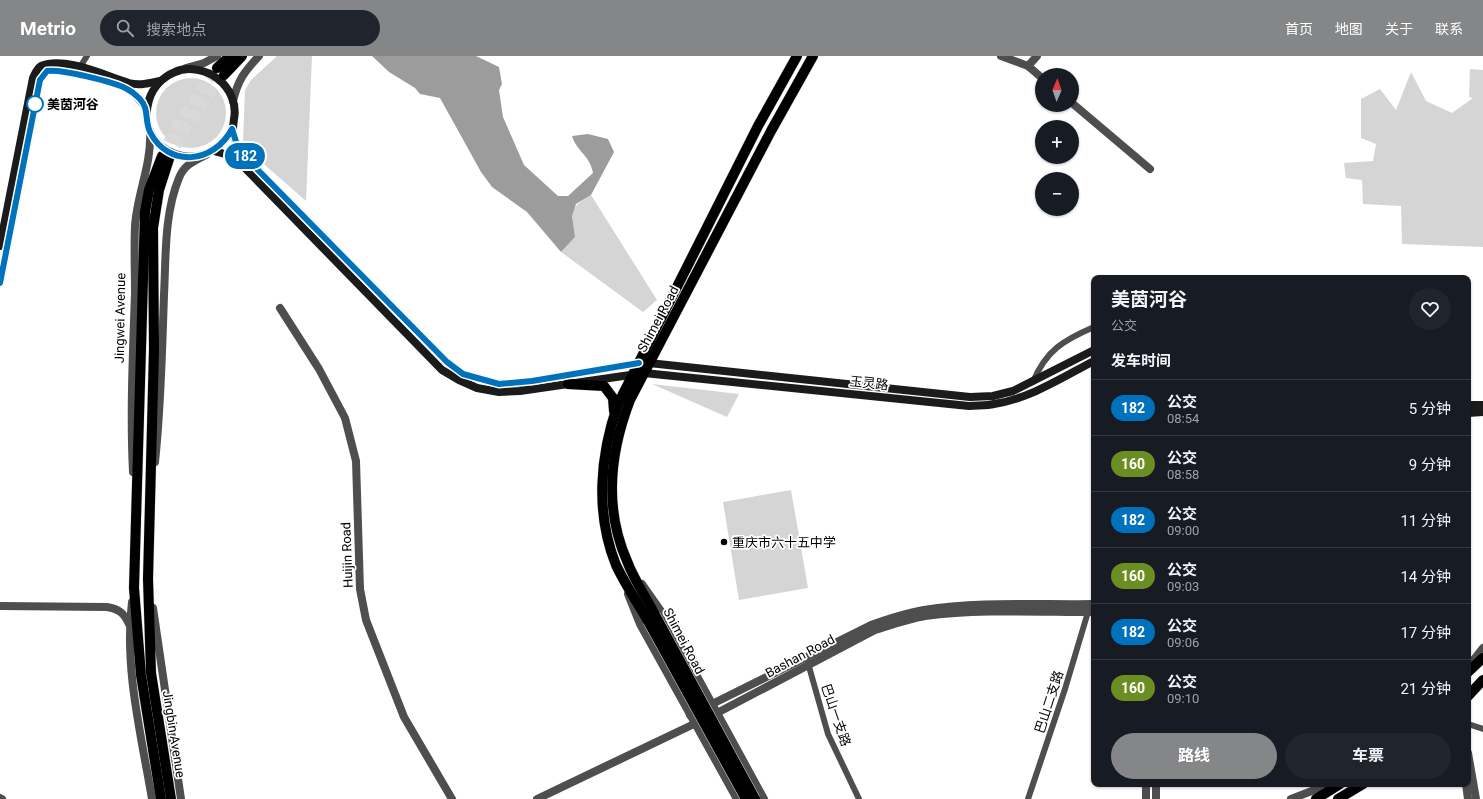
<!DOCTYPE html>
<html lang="zh">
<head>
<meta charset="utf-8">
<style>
  body { margin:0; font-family:Roboto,"Noto Sans SC",sans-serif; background:#20242c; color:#f1f3f6; height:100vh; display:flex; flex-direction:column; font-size:15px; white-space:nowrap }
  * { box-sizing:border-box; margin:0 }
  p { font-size:13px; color:#9ea1a6 }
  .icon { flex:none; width:22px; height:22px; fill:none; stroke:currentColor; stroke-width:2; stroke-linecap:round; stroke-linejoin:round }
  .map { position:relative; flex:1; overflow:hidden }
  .sheet { position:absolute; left:1091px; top:219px; width:380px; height:512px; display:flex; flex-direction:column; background:#171b24; border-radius:8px; box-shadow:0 1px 3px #0004 }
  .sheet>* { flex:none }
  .badge { padding:0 8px; border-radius:13px; font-size:14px; line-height:26px }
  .needle { width:26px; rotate:2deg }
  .fabs { position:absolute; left:1035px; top:12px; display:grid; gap:8px }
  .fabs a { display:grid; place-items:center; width:44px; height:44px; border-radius:50%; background:#171b24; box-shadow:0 1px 3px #0004; font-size:20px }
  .map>.badge { position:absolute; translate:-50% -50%; box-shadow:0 0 0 2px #fff }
  h2 { padding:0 20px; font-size:15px; line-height:36px }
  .round { display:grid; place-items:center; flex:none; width:42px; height:42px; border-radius:21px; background:#20242c }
  .summary { display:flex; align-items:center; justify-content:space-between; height:68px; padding:0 20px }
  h1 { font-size:19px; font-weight:700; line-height:30px }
  .action { display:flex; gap:8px; margin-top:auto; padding:8px 20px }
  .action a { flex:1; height:46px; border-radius:24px; background:#858687; color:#fff; font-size:16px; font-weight:700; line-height:46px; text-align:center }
  .action a+a { background:#20242c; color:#f1f3f6 }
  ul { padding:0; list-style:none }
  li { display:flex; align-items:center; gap:12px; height:56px; padding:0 20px; border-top:1px solid #363941 }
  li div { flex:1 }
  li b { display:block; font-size:15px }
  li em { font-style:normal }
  li .badge { min-width:44px; font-weight:700; text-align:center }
  header { display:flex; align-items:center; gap:24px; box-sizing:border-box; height:56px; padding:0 20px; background:#858687; color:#fff }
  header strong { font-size:19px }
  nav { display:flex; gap:22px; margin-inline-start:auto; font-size:14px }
  .search { width:280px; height:36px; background:#20242c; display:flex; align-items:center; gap:10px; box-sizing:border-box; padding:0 14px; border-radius:22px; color:#9ea1a6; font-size:15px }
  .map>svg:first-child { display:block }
  .green { fill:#d5d5d5 }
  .water { fill:#9c9c9c }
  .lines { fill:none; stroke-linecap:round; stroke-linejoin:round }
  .primary-tunnel { stroke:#d9d9d9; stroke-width:10; stroke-dasharray:10 5; stroke-linecap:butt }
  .primary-casing { stroke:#dbdbdb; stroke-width:11 }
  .minor { stroke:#4e4e4e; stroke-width:6 }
  .tertiary { stroke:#4e4e4e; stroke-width:8 }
  .secondary { stroke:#1b1b1b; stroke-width:8 }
  .primary { stroke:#000; stroke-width:10 }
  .primary-bridge-casing { stroke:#dbdbdb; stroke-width:11; stroke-linecap:butt }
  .primary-bridge { stroke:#000; stroke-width:10 }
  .line-casing { stroke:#fff; stroke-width:9 }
  .line { stroke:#0072bc; stroke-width:6 }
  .stop-dot { fill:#fff; stroke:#0072bc; stroke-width:2 }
  .poi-dot { fill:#000; stroke:#fff; stroke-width:1.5 }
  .labels { text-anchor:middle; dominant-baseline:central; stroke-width:3.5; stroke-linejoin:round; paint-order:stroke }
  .stop-label { font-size:13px; font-weight:bold; fill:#000; stroke:#fff; text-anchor:start }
  .street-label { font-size:13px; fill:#000; stroke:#fff }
  .poi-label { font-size:13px; fill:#000; stroke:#fff; text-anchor:start }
</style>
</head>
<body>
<header>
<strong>Metrio</strong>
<div class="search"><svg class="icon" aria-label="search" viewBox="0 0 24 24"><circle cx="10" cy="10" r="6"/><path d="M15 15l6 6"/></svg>搜索地点</div>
<nav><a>首页</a><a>地图</a><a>关于</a><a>联系</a></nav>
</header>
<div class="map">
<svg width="1483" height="743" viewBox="0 0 1483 743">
  <rect width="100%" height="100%" fill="#fff"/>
  <!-- green -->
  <g class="green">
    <path d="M277 0H312L306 145 250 96 243 84 245 34 251 24Z"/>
    <path d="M1470 13 1483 14V191L1402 188 1401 150 1363 148 1362 124 1346 122 1344 107 1373 105 1376 88 1361 82V43L1380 33 1396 54 1411 16 1426 45 1452 57 1473 42 1469 41Z"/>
    <circle cx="191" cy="57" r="35"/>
    <path d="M591 139 657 244 643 256 561 196 575 181C571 156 568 153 591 139Z"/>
    <path d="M652 328 739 338 727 361Z"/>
    <path d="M791 434 808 532 739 544 723 446Z"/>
  </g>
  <!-- water -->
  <path class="water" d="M372 0H476L499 11 502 28 499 34 503 61 524 109 558 140H568L593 117C590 99 577 96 572 80L588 78 608 83 614 96 591 139 576 148 572 160 575 181 561 196 527 156 492 131 481 116 440 42 420 38 415 32 389 16Z"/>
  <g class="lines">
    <!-- primary-tunnel -->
    <g class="primary-tunnel">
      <path d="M162 100 176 69 217 12"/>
      <path d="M169 103C185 73 203 46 224 19"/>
    </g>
    <defs>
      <g id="primary">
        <path d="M217 12 230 0"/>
        <path d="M224 19 242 0"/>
        <path d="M169 103 159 134 153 172 154 293 148 523 151 617 171 743"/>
        <path d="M568 328 604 330 613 342 614 355"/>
        <path d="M655 559C646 541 634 524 627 505 604 453 610 396 630 344L771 75 813 0"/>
        <path d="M648 565C637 546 625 528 616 509 595 457 600 399 618 348L758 70 797 0"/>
        <path d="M1468 616 1483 602"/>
        <path d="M1468 640 1483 624"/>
        <path d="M161 743 141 619 134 532 145 156 149 134 162 100"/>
        <path d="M1316 743 1340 728"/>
        <path d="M1338 743 1363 728"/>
      </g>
    </defs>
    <!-- primary casing -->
    <use href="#primary" class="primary-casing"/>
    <!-- minor -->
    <g class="minor">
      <path d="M80 11 87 0"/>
      <path d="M1033 326C1046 294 1064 284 1094 271"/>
      <path d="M808 607 828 678 859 743"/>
      <path d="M1468 668 1483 673"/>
      <path d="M1028 743 1065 633 1088 556"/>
    </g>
    <!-- tertiary -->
    <g class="tertiary">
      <path d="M1001 0 1028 10 1042 22"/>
      <path d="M1028 10 1037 0"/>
      <path d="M186 12 204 7 217 0"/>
      <path d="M233 45C238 24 244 16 259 0"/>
      <path d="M1072 47 1150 113"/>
      <path d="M280 252 319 313 345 362 356 405 360 533 366 564 404 661 452 743"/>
      <path d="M155 406C161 350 162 295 164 239 166 201 164 158 179 122 184 109 194 105 206 99"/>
      <path d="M133 416C130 356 133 297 135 237 135 215 134 193 135 170 137 138 152 108 150 75"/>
      <path d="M642 528 663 558 764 743"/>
      <path d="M628 538 640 568 737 743"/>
      <path d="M132 546C124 612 141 678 152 743"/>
      <path d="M0 550 107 551C119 553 124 557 129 568"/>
      <path d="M153 552 181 743"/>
      <path d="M1468 611 1483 592"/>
      <path d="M690 659 871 569C888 563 906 557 924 554 978 545 1039 549 1094 548"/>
      <path d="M1468 697 1476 743"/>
      <path d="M1146 728V743"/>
      <path d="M1466 728 1468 743"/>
      <path d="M0 742 2 743"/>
      <path d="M537 743 717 657 875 574C891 569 908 563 925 560 979 553 1039 556 1094 556"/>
      <path d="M1156 743V728"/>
      <path d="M1291 743 1330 728"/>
    </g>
    <!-- secondary -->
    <g class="secondary">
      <path d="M232 73C205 125 133 97 149 44 153 31 163 21 175 16 188 10 207 14 218 23 230 32 237 48 234 63 233 70 232 75 234 81 236 90 243 97 248 104L447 306 463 318 499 328 521 327 639 307H649L970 341 993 340 1013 335 1094 294"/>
      <path d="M214 95 232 100 243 110 442 314 459 324 477 332 499 336 520 335 644 317 969 350C977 349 986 350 994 348 1029 343 1063 321 1094 305"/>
      <path d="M0 190 33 22C35 18 37 12 41 10 65 0 106 20 129 27 140 30 149 27 160 25"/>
      <path d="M0 227 40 24C42 21 44 16 48 15 57 11 117 27 127 32 135 37 141 45 146 52"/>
      <path d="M1468 349H1483"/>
      <path d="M1468 357 1483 356"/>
    </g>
    <!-- primary -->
    <use href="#primary" class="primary"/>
    <defs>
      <g id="primary-bridge">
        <path d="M655 559 755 743"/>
        <path d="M648 565 746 743"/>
      </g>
    </defs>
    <!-- primary-bridge casing -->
    <use href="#primary-bridge" class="primary-bridge-casing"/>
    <!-- primary-bridge -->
    <use href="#primary-bridge" class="primary-bridge"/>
  </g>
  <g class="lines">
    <defs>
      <path id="line" d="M0 227 40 24 47 15C61 13 115 26 127 33 131 35 136 39 139 42 150 53 144 63 150 76 169 113 214 107 232 73L238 92 248 104 447 306 463 318 499 328 532 325 639 307"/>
    </defs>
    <!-- line casing -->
    <use href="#line" class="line-casing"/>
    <!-- line -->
    <use href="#line" class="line"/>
  </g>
  <!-- markers -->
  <circle class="stop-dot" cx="35" cy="48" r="8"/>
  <circle class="poi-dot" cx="724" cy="486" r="4"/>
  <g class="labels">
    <!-- stop labels -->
    <g class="stop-label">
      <text x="47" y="48">美茵河谷</text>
    </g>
    <!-- street labels -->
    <g class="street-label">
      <text transform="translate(120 262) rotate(-89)">Jingwei Avenue</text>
      <text transform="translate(658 263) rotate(-62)">Shimei Road</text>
      <text transform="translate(869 327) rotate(6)">玉灵路</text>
      <text transform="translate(347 499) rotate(-92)">Huijin Road</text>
      <text transform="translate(684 585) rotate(62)">Shimei Road</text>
      <text transform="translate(800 600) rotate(-28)">Bashan Road</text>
      <text transform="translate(1049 646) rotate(-72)">巴山二支路</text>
      <text transform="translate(836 659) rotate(71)">巴山一支路</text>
      <text transform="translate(174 678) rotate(81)">Jingbin Avenue</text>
    </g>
    <!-- poi labels -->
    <g class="poi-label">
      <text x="732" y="486">重庆市六十五中学</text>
    </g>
  </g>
</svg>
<div class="fabs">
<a><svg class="needle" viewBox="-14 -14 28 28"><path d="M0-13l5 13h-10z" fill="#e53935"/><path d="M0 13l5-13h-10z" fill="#9ea1a6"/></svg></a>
<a>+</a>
<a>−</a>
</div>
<b class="badge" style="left:245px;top:100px;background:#0072bc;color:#fff">182</b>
<section class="sheet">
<div class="summary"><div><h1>美茵河谷</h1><p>公交</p></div><a class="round"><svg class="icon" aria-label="heart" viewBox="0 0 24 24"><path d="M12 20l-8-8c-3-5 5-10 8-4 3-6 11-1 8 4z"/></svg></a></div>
<h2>发车时间</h2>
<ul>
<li><span class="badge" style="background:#0072bc;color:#fff">182</span><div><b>公交</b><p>08:54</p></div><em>5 分钟</em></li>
<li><span class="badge" style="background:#6b8e23;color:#fff">160</span><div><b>公交</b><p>08:58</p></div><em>9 分钟</em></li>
<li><span class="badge" style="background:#0072bc;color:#fff">182</span><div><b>公交</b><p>09:00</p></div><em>11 分钟</em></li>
<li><span class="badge" style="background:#6b8e23;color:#fff">160</span><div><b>公交</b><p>09:03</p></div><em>14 分钟</em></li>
<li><span class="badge" style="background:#0072bc;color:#fff">182</span><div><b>公交</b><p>09:06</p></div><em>17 分钟</em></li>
<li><span class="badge" style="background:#6b8e23;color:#fff">160</span><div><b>公交</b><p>09:10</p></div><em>21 分钟</em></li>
</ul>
<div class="action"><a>路线</a><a>车票</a></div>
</section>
</div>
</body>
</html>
